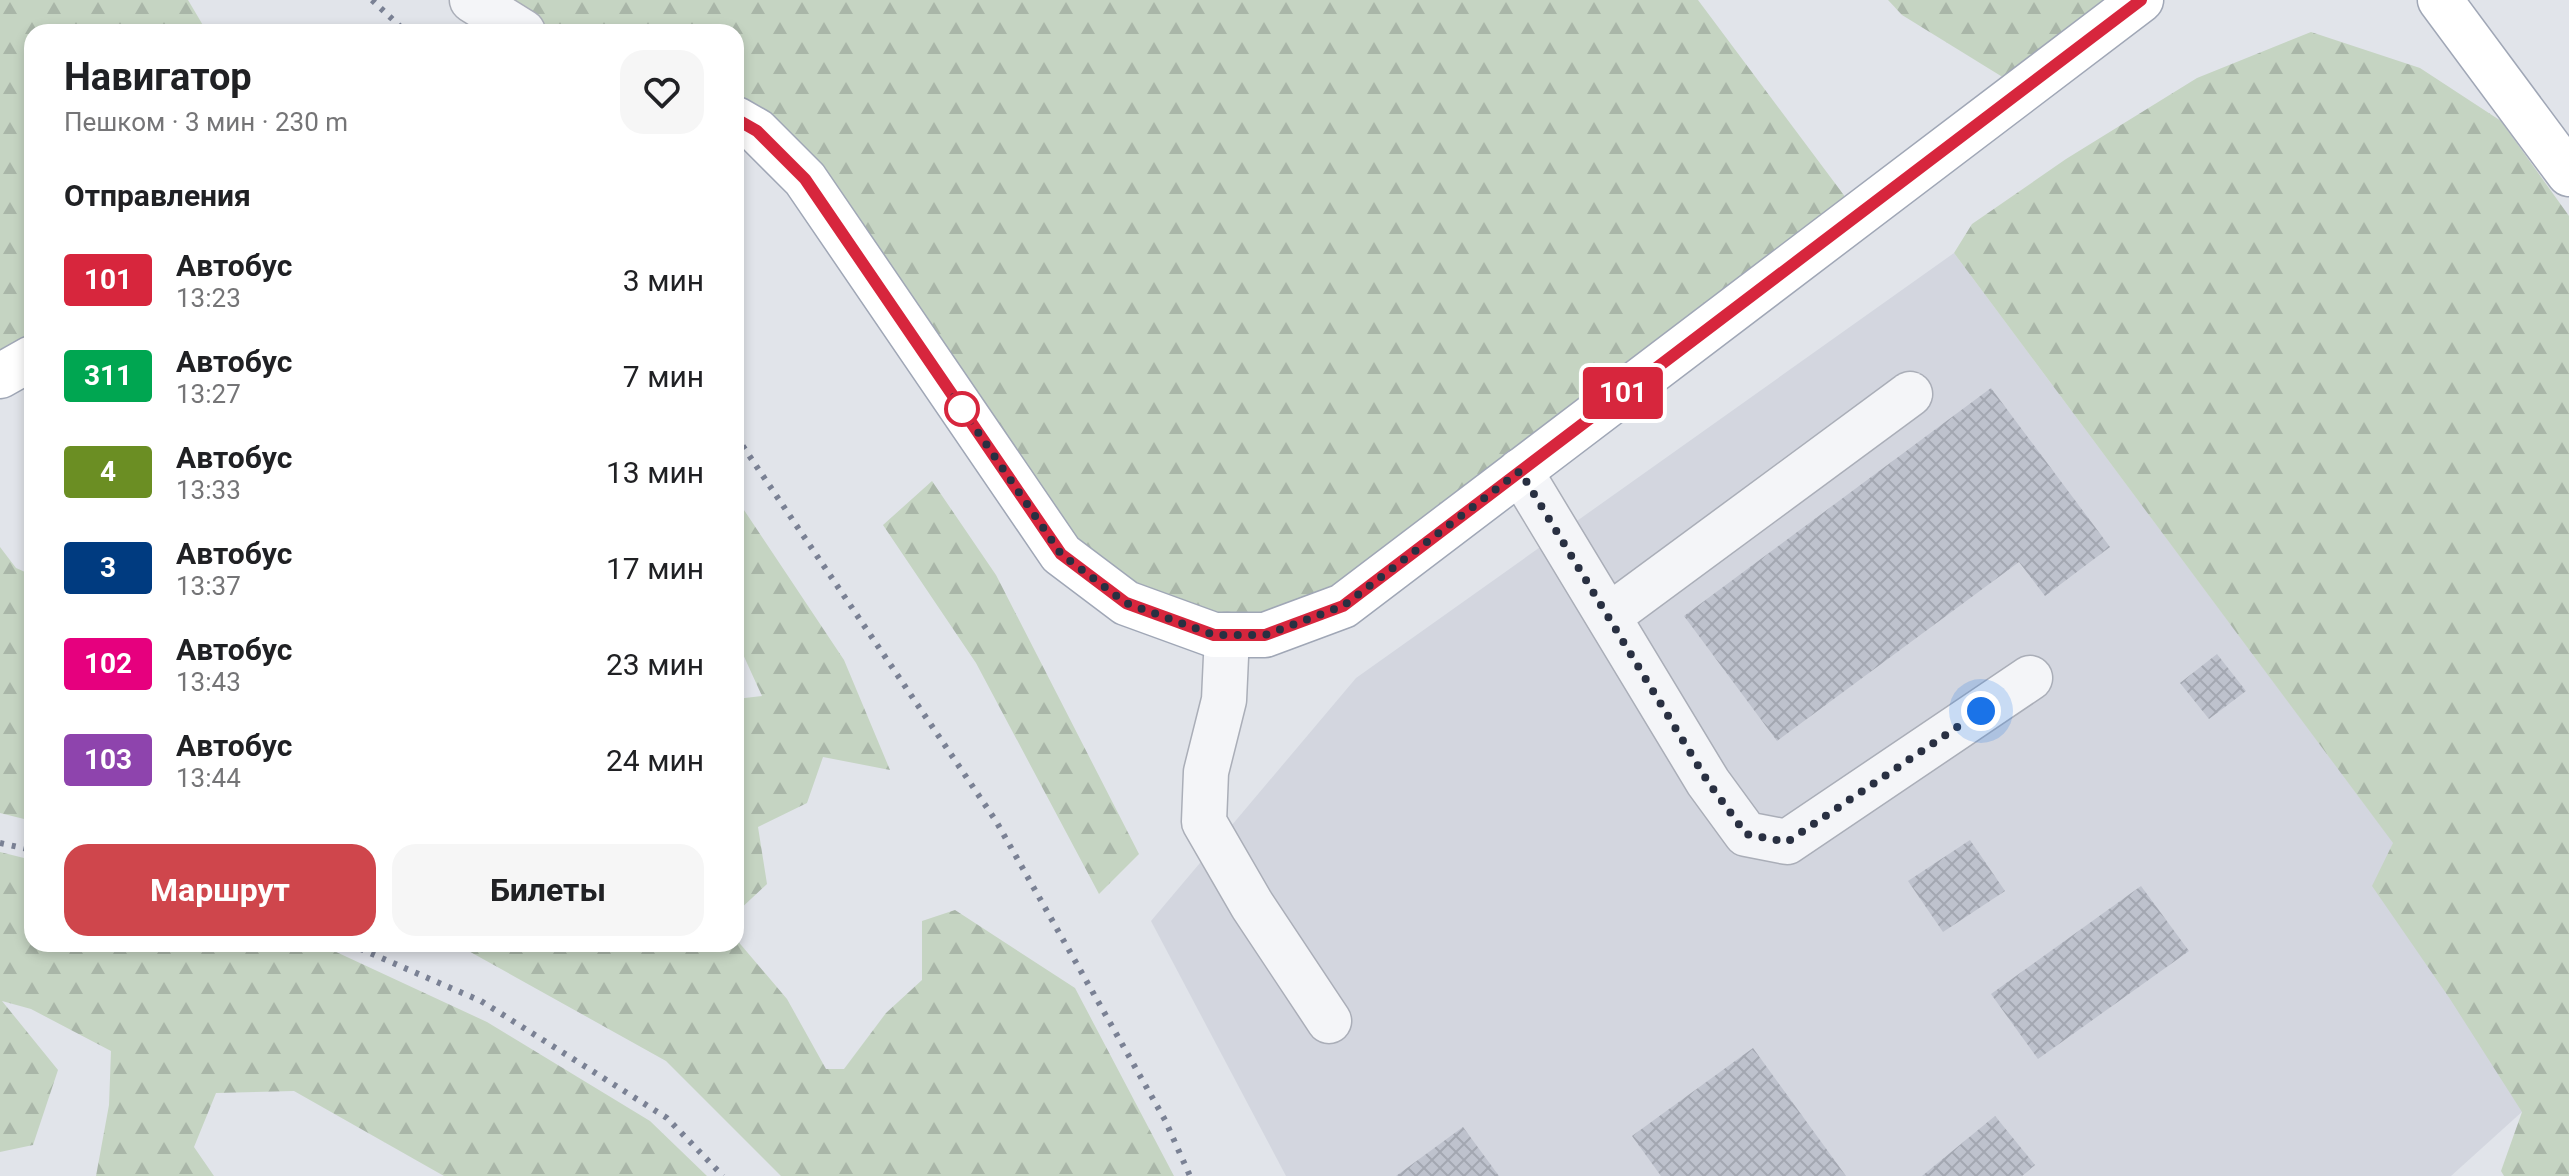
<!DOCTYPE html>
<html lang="ru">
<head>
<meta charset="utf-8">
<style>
  body { margin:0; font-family:Roboto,sans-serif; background:#f6f6f6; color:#202124; height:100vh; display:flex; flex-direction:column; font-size:30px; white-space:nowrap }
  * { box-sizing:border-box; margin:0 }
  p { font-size:26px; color:#757577 }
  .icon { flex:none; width:44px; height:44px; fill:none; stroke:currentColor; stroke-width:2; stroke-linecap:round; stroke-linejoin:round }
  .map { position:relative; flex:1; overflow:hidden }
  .side { position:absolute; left:24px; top:24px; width:720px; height:928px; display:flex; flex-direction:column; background:#fff; border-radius:24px; box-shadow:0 4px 12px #0003 }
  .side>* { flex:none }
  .badge { padding:0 16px; border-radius:6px; font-size:28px; line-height:52px }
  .you { position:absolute; width:40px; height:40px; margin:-20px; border:6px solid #fff; border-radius:50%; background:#1a73e8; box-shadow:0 0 0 12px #1a73e833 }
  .map>.badge { position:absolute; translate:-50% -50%; box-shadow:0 0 0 4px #fff }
  h2 { padding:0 40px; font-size:30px; line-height:72px }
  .round { display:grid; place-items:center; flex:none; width:84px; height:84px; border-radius:24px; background:#f6f6f6 }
  .summary { display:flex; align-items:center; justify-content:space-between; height:136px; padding:0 40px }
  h1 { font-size:38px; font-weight:700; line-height:60px }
  .button { display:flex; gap:16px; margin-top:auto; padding:16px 40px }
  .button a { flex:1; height:92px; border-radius:24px; background:#cf464c; color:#fff; font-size:32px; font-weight:700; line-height:92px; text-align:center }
  .button a+a { background:#f6f6f6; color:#202124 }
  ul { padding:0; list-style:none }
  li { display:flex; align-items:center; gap:24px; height:96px; padding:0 40px }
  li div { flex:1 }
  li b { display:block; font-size:30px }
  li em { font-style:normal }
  li .badge { min-width:88px; font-weight:700; text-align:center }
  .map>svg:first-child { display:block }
  .built { fill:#d3d6df }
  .forest { fill:url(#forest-firs) }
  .building { fill:url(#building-cross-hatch) }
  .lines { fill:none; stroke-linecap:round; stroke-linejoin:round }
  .minor-casing { stroke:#aaaeb8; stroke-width:47 }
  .major-casing { stroke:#a0a7b6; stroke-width:47 }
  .minor { stroke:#f4f5f8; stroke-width:44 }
  .major { stroke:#fff; stroke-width:44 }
  .rail { stroke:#7a8194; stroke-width:6; stroke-dasharray:4 8; stroke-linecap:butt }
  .line-casing { stroke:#fff; stroke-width:18 }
  .line { stroke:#d7263d; stroke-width:12 }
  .walk { stroke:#293042; stroke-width:8; stroke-dasharray:0 14.4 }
  .stop-dot { fill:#fff; stroke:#d7263d; stroke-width:4 }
</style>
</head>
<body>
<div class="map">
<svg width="2569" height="1176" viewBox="0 0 2569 1176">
  <defs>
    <pattern id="forest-firs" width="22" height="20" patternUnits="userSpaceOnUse" patternTransform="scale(2)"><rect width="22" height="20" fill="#c5d4c2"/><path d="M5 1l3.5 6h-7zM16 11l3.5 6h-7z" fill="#a9b6a8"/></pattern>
    <pattern id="building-cross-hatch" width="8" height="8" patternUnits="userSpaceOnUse" patternTransform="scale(2)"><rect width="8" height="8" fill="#bec2cd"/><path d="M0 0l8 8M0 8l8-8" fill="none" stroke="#a3a7b1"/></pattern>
  </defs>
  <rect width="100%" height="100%" fill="#e1e4ea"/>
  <!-- built -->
  <path class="built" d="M1954 253 2565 1073 2451 1176H1286L1151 921 1356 678Z"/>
  <!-- forest -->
  <g class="forest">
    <path d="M0 0H188L207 32H32V358L0 376Z"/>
    <path d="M472 0H1698L1858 214 1265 635 1126 603 736 119V32H523Z"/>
    <path d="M1888 0H2141L2022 89 1902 15Z"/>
    <path d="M2311 32 2420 68 2501 121 2569 216V1176H2504L2501 1171 2522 1112 2450 999 2372 886 2393 843 1954 253 1972 224 2066 159 2197 78Z"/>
    <path d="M932 481 996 575 1139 854 1099 894 976 663 883 525Z"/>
    <path d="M736 498 844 660 890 770 823 757 807 803 758 827 767 884 736 913V699L762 696 736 639Z"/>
    <path d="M0 547 16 568 32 575V821L0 813Z"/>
    <path d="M0 852 32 860V944H319L487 1022 650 1121 707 1176H444L294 1091 216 1093 194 1147 214 1176H96L109 1105 111 1051 31 1009 2 1001 58 1070 33 1145 0 1152Z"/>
    <path d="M955 910 1075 988 1174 1176H781L666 1061 456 944H736V939L787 999 826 1069H844L886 1013 922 980V921Z"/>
  </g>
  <!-- building -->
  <g class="building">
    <path d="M1991 388 2110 547 2045 596 2019 562 1777 741 1684 616Z"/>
    <path d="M2217 654 2246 691 2209 719 2180 683Z"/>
    <path d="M1970 840 2005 891 1943 932 1908 881Z"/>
    <path d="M2141 886 2189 951 2038 1059 1991 994Z"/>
    <path d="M1753 1048 1846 1176H1661L1632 1136Z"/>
    <path d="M1995 1116 2035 1165 2022 1176H1922Z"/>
    <path d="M1463 1127 1499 1176H1396Z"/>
  </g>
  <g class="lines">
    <defs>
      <g id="minor">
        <path d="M472 0 523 32"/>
        <path d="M1520 471 1708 782 1746 834 1787 842 2030 678"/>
        <path d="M1609 616 1910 394"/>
        <path d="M1227 635 1224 700 1206 772 1204 822 1252 905 1329 1021"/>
      </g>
      <g id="major">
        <path d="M2440 0 2569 174"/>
        <path d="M736 119 757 131 805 179 1061 554 1126 603 1214 635H1265L1343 606 2141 0"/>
        <path d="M0 376 32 358"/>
      </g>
    </defs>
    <!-- minor casing -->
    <use href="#minor" class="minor-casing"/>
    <!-- major casing -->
    <use href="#major" class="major-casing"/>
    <!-- minor -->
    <use href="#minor" class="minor"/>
    <!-- major -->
    <use href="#major" class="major"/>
    <!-- rail -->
    <g class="rail">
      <path d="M372 0 406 32"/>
      <path d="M736 436 996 821 1165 1120 1190 1176"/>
      <path d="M0 843 32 850"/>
      <path d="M349 944 481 1001 667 1118 723 1176"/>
    </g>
  </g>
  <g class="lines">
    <defs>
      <path id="line" d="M736 119 757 131 805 179 1061 554 1126 603 1214 635H1265L1343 606 2141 0"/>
    </defs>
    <!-- line casing -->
    <use href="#line" class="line-casing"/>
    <!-- line -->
    <use href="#line" class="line"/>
    <!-- walk -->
    <path class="walk" d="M962 409 954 397 1061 554 1126 603 1214 635H1265L1343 606 1520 471 1708 782 1746 834 1787 842 1981 711"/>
  </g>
  <!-- markers -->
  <circle class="stop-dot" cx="962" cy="409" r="16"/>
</svg>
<div class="you" style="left:1981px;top:711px"></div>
<b class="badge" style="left:1623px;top:393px;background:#d7263d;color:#fff">101</b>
<section class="side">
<div class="summary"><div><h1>Навигатор</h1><p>Пешком · 3 мин · 230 m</p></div><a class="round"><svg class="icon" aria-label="heart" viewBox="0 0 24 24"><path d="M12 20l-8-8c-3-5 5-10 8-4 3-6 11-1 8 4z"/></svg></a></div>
<h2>Отправления</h2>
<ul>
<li><span class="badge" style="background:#d7263d;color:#fff">101</span><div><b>Автобус</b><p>13:23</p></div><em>3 мин</em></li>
<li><span class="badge" style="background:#00a651;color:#fff">311</span><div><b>Автобус</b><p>13:27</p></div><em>7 мин</em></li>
<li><span class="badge" style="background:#6b8e23;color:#fff">4</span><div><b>Автобус</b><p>13:33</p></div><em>13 мин</em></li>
<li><span class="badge" style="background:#003b80;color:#fff">3</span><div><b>Автобус</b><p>13:37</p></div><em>17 мин</em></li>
<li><span class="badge" style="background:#e6007e;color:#fff">102</span><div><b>Автобус</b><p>13:43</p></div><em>23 мин</em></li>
<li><span class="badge" style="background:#8e44ad;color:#fff">103</span><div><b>Автобус</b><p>13:44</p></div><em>24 мин</em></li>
</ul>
<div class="button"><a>Маршрут</a><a>Билеты</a></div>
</section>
</div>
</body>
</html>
